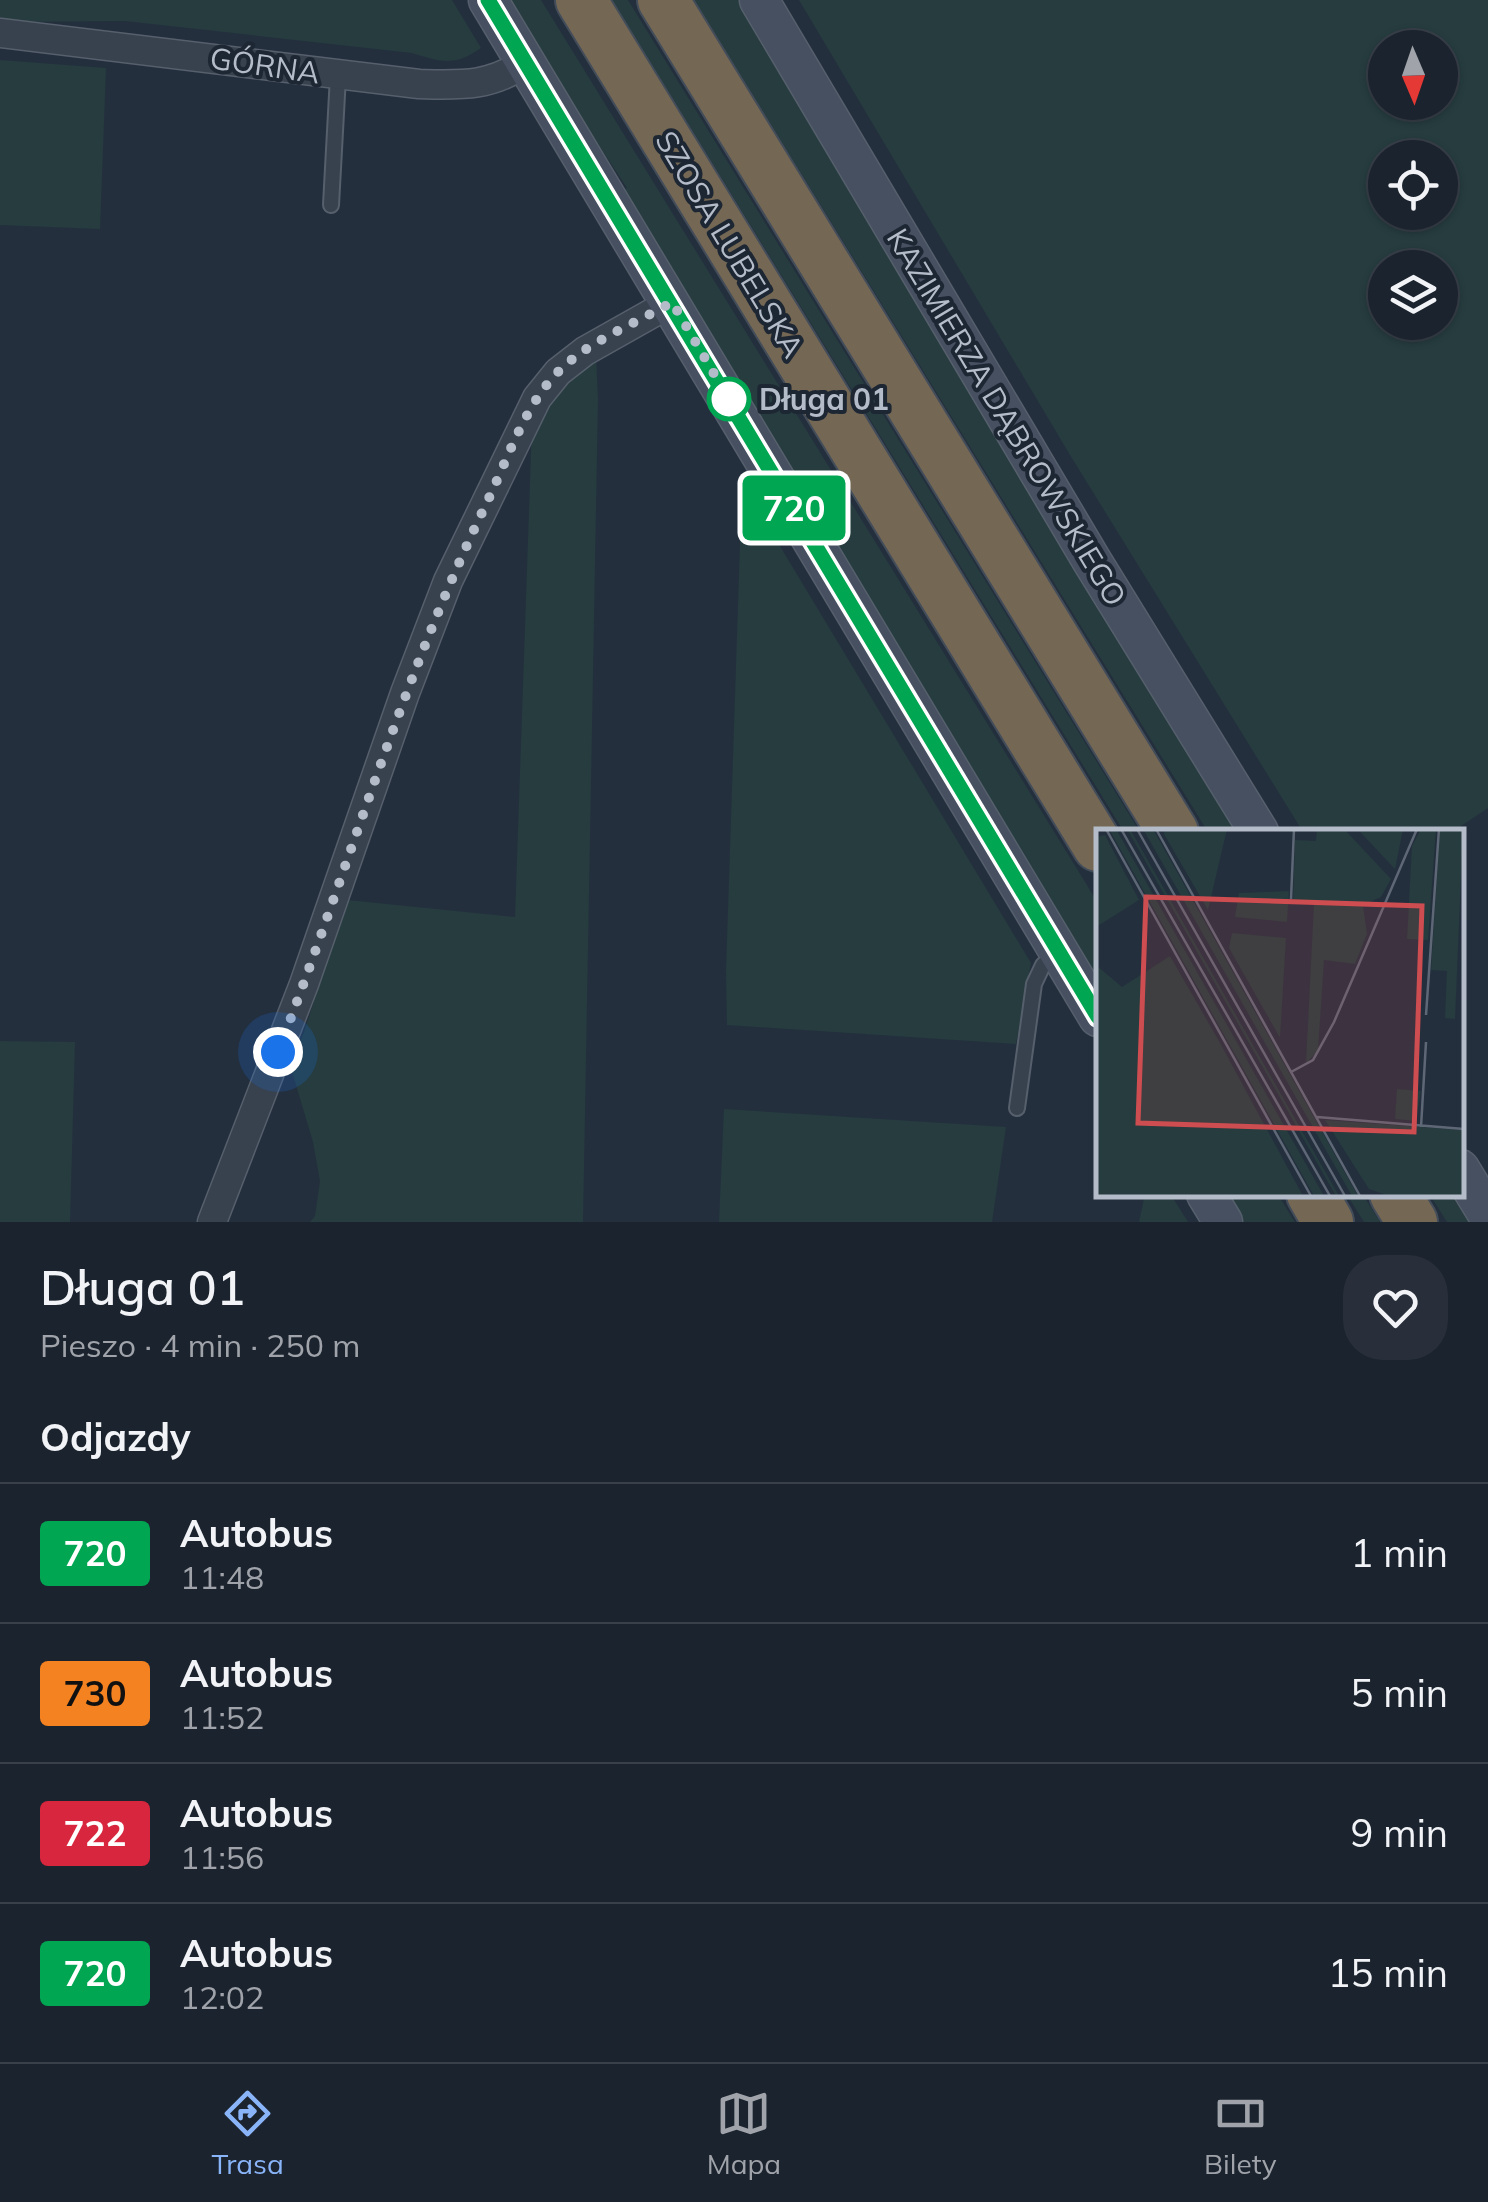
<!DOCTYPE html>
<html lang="pl">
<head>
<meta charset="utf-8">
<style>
  body { margin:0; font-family:Mulish,sans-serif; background:#282f3a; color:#f1f3f6; height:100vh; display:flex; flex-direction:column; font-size:38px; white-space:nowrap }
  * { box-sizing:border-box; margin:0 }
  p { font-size:32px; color:#a0a4aa }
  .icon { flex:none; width:55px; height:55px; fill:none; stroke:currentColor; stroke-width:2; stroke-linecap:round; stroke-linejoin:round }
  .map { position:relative; height:1222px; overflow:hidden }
  .sheet { display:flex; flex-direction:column; background:#1b232e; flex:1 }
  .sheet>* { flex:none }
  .badge { padding:0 20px; border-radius:8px; font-size:35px; line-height:65px }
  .needle { width:65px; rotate:178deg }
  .controls { position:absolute; left:1368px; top:30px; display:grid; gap:20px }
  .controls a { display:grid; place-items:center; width:90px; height:90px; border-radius:50%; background:#1b232e; box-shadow:0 2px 8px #0004,0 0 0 2px #39404a; font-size:50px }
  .you { position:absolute; width:50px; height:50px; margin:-25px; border:8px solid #fff; border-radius:50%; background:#1a73e8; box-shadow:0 0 0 15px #1a73e833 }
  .map>.badge { position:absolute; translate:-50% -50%; box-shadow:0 0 0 5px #fff }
  h2 { padding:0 40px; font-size:38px; line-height:90px }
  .round { display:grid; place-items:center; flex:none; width:105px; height:105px; border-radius:40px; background:#282f3a }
  .headline { display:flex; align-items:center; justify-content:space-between; height:170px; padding:0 40px }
  h1 { font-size:48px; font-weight:600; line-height:75px }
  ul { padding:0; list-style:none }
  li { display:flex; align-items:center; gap:30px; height:140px; padding:0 40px; border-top:2px solid #39404a }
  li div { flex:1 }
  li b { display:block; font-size:38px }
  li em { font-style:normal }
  li .badge { min-width:110px; font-weight:700; text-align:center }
  .menu { display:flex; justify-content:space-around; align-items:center; height:140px; border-top:2px solid #39404a; background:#1b232e; font-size:28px; color:#a0a4aa }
  .menu a { display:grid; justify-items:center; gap:5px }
  .menu .current { color:#8ab4f8 }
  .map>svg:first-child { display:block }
  .green { fill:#263c3f; fill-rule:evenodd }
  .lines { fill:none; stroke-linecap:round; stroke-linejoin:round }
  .lane-casing { stroke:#565f6c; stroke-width:18 }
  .street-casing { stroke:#565f6c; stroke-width:31 }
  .secondary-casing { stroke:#565f6c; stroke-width:41 }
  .highway-casing { stroke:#434c59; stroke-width:54 }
  .lane { stroke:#38414e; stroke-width:14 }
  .street { stroke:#38414e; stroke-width:28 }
  .secondary { stroke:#465061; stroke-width:38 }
  .highway { stroke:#746855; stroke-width:50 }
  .line-casing { stroke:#fff; stroke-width:22 }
  .line { stroke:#00a651; stroke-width:15 }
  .walk { stroke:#b4bcc9; stroke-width:10; stroke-dasharray:0 18 }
  .stop-dot { fill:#fff; stroke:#00a651; stroke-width:5 }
  .labels { text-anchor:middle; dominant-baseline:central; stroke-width:8; stroke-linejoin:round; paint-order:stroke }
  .street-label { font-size:30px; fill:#b4bcc9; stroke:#1d2633 }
  .stop-label { font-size:30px; font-weight:bold; fill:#b4bcc9; stroke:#1d2633; text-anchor:start }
  .inset-road { fill:none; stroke:#5e6776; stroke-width:2.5 }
  .view { fill:#ce4d50; fill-opacity:0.15; stroke:#ce4d50; stroke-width:5 }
  .inset-edge { fill:none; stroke:#b4bcc9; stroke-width:5 }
</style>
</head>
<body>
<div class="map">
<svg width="1488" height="1222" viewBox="0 0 1488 1222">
  <rect width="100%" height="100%" fill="#242f3e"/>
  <!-- green -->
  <g class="green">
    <path d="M0 0H452L481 48C454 67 442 62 412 53L125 21 0 22Z"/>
    <path d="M502 0H541L1098 903V991L623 191 627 188 598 144 591 148Z"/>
    <path d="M612 0H628L1140 832H1124Z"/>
    <path d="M694 0H742L1240 832H1208Z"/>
    <path d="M799 0H1488V808L1452 832H1303L1070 455ZM1385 48H1440V102H1385ZM1385 158H1440V212H1385ZM1385 268H1440V322H1385Z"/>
    <path d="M0 60 106 68 100 229 0 225Z"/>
    <path d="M596 356 598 399 583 1222H310L315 1216 320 1181 313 1142 290 1065 304 1032 347 900 515 917 532 424 550 394Z"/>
    <path d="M742 483 1031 963 1016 1044 727 1025 726 971Z"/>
    <path d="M0 1041 75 1042 70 1222H0Z"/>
    <path d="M724 1109 1006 1127 992 1222H719Z"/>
    <path d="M1145 1194 1171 1195 1188 1222H1139Z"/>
    <path d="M1460 1194 1483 1222H1447L1430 1195Z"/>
    <path d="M1224 1195H1278L1295 1222H1241Z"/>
    <path d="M1347 1195H1363L1380 1222H1364Z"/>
  </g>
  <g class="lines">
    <defs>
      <g id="lane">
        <path d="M331 205 338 76"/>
        <path d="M1017 1108 1034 984 1043 965 1057 954"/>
      </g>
      <g id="street">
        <path d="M0 33 419 84C462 85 489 87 525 63"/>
        <path d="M212 1222 304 984 405 693 448 581 537 398 558 372 585 351 672 302"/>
      </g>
      <g id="secondary">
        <path d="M488 0 1098 1017"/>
        <path d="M759 0 1092 561 1259 832"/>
        <path d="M1460 1169 1488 1215"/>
        <path d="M1206 1194 1223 1222"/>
      </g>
      <g id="highway">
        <path d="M581 0 1098 846"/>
        <path d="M663 0 1173 832"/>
        <path d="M1312 1194 1328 1222"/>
        <path d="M1395 1194 1412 1222"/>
      </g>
    </defs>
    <!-- lane casing -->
    <use href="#lane" class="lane-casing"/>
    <!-- street casing -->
    <use href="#street" class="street-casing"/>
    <!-- secondary casing -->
    <use href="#secondary" class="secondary-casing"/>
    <!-- highway casing -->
    <use href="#highway" class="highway-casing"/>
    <!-- lane -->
    <use href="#lane" class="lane"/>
    <!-- street -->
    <use href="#street" class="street"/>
    <!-- secondary -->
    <use href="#secondary" class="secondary"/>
    <!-- highway -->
    <use href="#highway" class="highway"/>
  </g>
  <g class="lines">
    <defs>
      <path id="line" d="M488 0 1098 1017"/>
    </defs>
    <!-- line casing -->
    <use href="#line" class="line-casing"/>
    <!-- line -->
    <use href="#line" class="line"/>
    <!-- walk -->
    <path class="walk" d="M278 1052C349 868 402 678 488 500 508 458 524 408 556 374 587 341 634 325 672 302L730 401 729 399"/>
  </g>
  <!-- markers -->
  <circle class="stop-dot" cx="729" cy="399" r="20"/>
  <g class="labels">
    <!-- street labels -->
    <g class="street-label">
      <text transform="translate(265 65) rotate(8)">GÓRNA</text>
      <text transform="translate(730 244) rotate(59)">SZOSA LUBELSKA</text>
      <text transform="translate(1007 417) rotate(59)">KAZIMIERZA DĄBROWSKIEGO</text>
    </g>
    <!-- stop labels -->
    <g class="stop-label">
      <text x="759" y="399">Długa 01</text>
    </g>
  </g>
  <!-- overview -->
  <g transform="translate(1096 829)">
    <rect width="368" height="368" fill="#242f3e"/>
    <path d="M13 0H20L228 367H218ZM31 0H34L243 367H240ZM47 0H57L262 367H256ZM69 0H131L112 81 68 5ZM221 0H248L295 50 285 68 267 76 271 105 259 135 228 131 222 222 210 234 218 74 197 72 199 11 220 12ZM262 0H307L299 40 266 5ZM325 0H340L332 111 311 110 316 17ZM344 0H367L359 190 349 189 351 142 335 141ZM9 6 43 71 0 98V8ZM193 62 191 93 139 88 143 64ZM136 104 190 109 184 209 133 119ZM74 127 123 212 207 367H0V136L26 158ZM301 260 325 262 320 292 299 290ZM229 291 367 301V367H293L273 360Z" fill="#263c3f"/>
    <path class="inset-road" d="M10 0 215 367M25 0 234 367M41 0 249 367M60 0 264 367M195 70 198 0M330 186 343 0M195 243 217 231 238 193 321 0M221 288 368 300M325 298 330 213"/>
    <path class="view" d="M50 68 326 77 318 303 42 294Z"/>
    <rect width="368" height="368" class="inset-edge"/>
  </g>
</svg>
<div class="controls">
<a><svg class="needle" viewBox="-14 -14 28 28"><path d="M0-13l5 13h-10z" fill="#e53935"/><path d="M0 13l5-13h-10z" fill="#a0a4aa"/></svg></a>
<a><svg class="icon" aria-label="locate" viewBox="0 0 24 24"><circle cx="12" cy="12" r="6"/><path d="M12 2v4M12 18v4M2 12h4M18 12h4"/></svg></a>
<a><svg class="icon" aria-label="layers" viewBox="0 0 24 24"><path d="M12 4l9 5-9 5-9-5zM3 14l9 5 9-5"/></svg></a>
</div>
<div class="you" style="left:278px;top:1052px"></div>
<b class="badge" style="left:794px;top:508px;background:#00a651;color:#fff">720</b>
</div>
<section class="sheet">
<div class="headline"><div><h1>Długa 01</h1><p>Pieszo · 4 min · 250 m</p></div><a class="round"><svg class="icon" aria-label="heart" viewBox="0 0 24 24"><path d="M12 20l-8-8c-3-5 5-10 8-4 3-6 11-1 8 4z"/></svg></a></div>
<h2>Odjazdy</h2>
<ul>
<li><span class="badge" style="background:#00a651;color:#fff">720</span><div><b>Autobus</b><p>11:48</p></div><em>1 min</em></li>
<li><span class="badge" style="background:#f58220;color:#111">730</span><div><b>Autobus</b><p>11:52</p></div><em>5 min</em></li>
<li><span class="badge" style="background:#d7263d;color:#fff">722</span><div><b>Autobus</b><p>11:56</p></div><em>9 min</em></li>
<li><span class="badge" style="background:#00a651;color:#fff">720</span><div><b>Autobus</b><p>12:02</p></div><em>15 min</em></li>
</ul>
</section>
<nav class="menu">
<a class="current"><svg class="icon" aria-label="directions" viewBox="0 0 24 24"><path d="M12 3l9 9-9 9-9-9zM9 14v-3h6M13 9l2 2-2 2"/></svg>Trasa</a>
<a><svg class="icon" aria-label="map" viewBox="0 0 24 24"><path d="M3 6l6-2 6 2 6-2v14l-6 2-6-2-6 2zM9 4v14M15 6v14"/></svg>Mapa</a>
<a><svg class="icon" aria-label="tickets" viewBox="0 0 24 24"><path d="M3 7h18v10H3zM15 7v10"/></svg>Bilety</a>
</nav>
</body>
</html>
